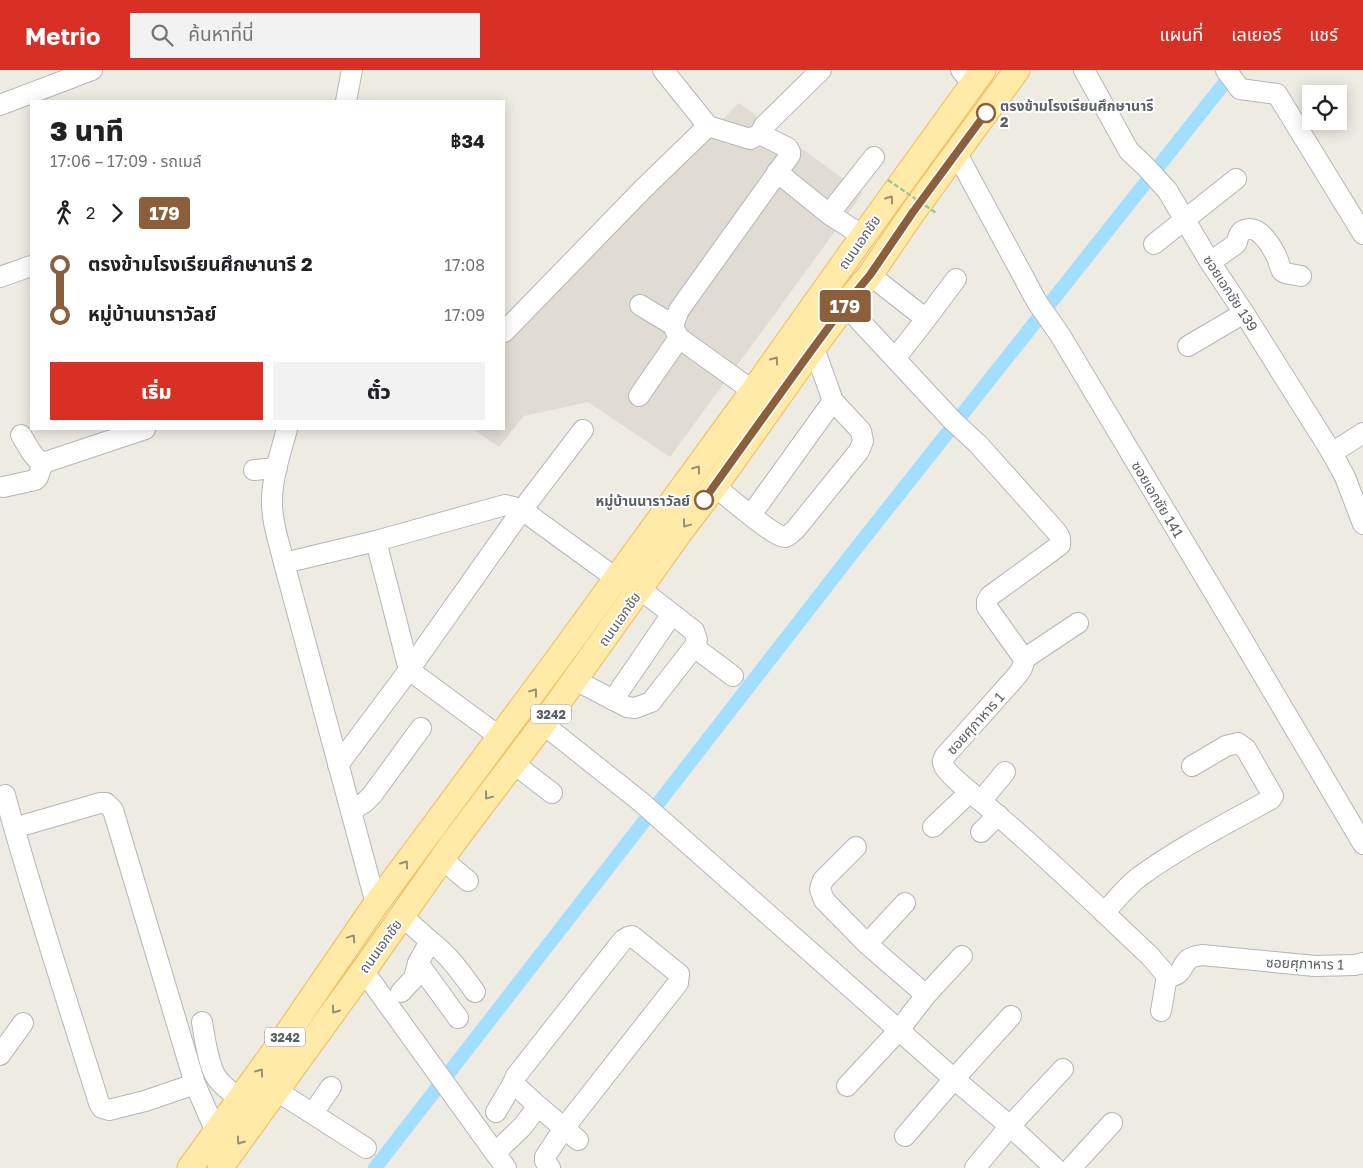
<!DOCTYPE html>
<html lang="th">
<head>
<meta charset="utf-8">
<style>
  body { margin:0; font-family:"Golos Text","Noto Sans Thai",sans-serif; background:#f2f2f2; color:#202124; height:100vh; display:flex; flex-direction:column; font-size:19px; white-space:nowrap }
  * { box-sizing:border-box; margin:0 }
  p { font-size:16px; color:#757577 }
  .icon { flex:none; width:28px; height:28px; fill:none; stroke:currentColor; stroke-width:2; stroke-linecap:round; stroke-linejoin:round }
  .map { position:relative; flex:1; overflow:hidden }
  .panel { position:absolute; left:30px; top:30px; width:475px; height:330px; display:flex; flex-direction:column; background:#fff; border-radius:0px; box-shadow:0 2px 12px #0003 }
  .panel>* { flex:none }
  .badge { padding:0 10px; border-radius:4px; font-size:18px; line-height:32px }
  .buttons { position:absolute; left:1302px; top:15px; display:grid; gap:10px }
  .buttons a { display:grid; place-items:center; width:45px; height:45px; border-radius:0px; background:#fff; box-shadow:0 2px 12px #0003; font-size:25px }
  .map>.badge { position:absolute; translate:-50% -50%; box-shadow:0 0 0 2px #fff }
  .legs { display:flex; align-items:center; gap:8px; height:55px; padding:0 20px; font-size:16px }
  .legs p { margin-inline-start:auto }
  .head { display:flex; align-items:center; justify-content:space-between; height:85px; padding:0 20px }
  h1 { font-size:28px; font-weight:800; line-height:38px }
  .cta { display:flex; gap:10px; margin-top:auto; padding:10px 20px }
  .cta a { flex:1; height:58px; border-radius:0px; background:#d93025; color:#fff; font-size:20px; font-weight:800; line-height:58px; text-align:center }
  .cta a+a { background:#f2f2f2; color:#202124 }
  ul { padding:0 20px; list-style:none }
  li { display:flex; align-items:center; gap:18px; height:50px; font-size:19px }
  li i { display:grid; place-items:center; width:8px; height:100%; margin:0 6px; background:currentColor }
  li i::after { content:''; width:12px; height:12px; margin:-6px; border:4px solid; border-radius:50%; background:#fff }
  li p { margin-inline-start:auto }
  li:first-child i { background:linear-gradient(#0000 50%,currentColor 0) }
  li:last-child i { background:linear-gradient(currentColor 50%,#0000 0) }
  header { display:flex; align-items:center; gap:30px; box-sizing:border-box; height:70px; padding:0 25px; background:#d93025; color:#fff }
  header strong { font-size:24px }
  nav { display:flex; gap:28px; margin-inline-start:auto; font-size:18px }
  .search { width:350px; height:45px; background:#f2f2f2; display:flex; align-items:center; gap:12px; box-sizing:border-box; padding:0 18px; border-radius:0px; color:#757577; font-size:19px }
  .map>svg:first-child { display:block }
  .education { fill:#e0dcd4 }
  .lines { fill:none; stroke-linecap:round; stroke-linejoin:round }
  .canal { stroke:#a2deff; stroke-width:14 }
  .minor-casing { stroke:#b3b6ba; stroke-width:22 }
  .major-casing { stroke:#f3bb57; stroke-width:27 }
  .minor { stroke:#fff; stroke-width:20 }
  .major { stroke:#ffeaa7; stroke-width:25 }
  .path-bridge { stroke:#98c7a1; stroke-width:2.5; stroke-dasharray:5 2.5; stroke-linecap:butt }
  .oneway { stroke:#94907b }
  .line-1-casing { stroke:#fff; stroke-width:11 }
  .line-1 { stroke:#8b5e3c; stroke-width:8 }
  .stop-1-dot { fill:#fff; stroke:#8b5e3c; stroke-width:2.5 }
  .labels { text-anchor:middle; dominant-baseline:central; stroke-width:4; stroke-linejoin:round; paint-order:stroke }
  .shield { fill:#fff; stroke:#8c9092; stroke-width:1 }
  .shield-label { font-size:12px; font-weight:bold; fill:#5b6064 }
  .stop-label { font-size:14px; font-weight:bold; fill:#5b6064; stroke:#fff; text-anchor:start }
  .street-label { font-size:14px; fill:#5b6064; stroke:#fff }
</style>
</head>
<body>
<header>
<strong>Metrio</strong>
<div class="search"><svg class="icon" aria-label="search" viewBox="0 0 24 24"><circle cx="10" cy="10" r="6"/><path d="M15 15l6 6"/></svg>ค้นหาที่นี่</div>
<nav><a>แผนที่</a><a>เลเยอร์</a><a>แชร์</a></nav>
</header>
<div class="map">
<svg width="1363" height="1098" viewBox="0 0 1363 1098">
  <rect width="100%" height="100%" fill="#eeebe3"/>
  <!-- education -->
  <path class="education" d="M739 33 863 123 670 387 588 332 524 346 499 377 473 359H504V266Z"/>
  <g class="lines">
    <!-- canal -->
    <path class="canal" d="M375 1098 854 481 1234 1"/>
    <defs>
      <g id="minor">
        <path d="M663 0 708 56 750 69 760 64 788 78 790 82V85L679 240C674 253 671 255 679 268L753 321"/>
        <path d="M961 0 973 14"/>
        <path d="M1084 0 1129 81 1146 97 1167 120 1210 192 1244 243 1332 383 1345 407 1363 454"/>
        <path d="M1226 0 1240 19 1277 24 1363 164"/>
        <path d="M346 31 352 0"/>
        <path d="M0 35 92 0"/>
        <path d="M760 64 764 56 821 0"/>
        <path d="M956 82 1037 232 1060 265 1236 559 1363 774"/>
        <path d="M777 102 829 144 863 166"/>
        <path d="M829 144 874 87"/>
        <path d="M1154 174 1236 109"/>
        <path d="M1210 192 1236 174C1239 166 1239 159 1250 159 1262 159 1274 180 1278 190 1279 194 1280 197 1282 201L1285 203 1301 206"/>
        <path d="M870 205 926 249 956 209"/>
        <path d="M0 207 31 196"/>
        <path d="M640 235 673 255"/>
        <path d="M845 235 953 351 978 374 1055 460C1059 465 1061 468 1060 475L990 526 987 531V537L1024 589C1024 598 1019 603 1013 610L945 686C943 689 942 692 944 696 947 704 981 731 989 738 1045 785 1097 836 1150 886L1167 906"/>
        <path d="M504 262 644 118 708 56"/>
        <path d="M1188 276 1244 243"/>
        <path d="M901 281 926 249"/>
        <path d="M639 326 679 268"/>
        <path d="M287 359C281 381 273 404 272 428 271 450 279 472 284 493L376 834"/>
        <path d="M21 365C27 374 33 389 43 393L145 359"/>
        <path d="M1332 383 1363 363"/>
        <path d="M254 400 277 398"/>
        <path d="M715 416C724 424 777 469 785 467 789 466 792 462 795 460L859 381 863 371 861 361 833 331 814 278"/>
        <path d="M3 417 35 410 38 407 43 393"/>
        <path d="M522 440 617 509"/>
        <path d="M751 445 833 331"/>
        <path d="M376 471 409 600 500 667"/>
        <path d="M284 493 376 471 505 435 513 437 521 441"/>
        <path d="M694 577 733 606"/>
        <path d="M1024 589 1078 553"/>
        <path d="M575 610 627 637 635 638 651 632 694 577 697 570 694 561 640 519"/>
        <path d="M613 630 672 544"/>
        <path d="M543 654 641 732 954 1009 1010 1056 1055 1098"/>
        <path d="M513 693 552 723"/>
        <path d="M338 695 409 600 522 440 583 360"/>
        <path d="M5 725C33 829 67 930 99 1033L102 1038 109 1040 145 1031 195 1014 113 740 106 733H100L14 758"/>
        <path d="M981 731 1005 702"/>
        <path d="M351 741 365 732 372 725 421 658"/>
        <path d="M933 757 970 722"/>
        <path d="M981 762 998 745"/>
        <path d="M856 777 823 810 820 819 824 830 867 874 926 925"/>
        <path d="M442 789 468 811"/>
        <path d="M1104 843C1115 831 1126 817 1139 807 1180 777 1226 754 1271 729L1273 726 1246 679 1238 673 1226 676 1192 696"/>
        <path d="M402 846 430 871 418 893 458 948"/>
        <path d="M430 871C449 885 462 904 475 922"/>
        <path d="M867 874 905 833"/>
        <path d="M363 900 506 1098"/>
        <path d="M1167 906C1183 907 1180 896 1189 889 1193 886 1197 886 1202 885L1315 896 1355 895 1363 893"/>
        <path d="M401 922 414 908 418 893"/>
        <path d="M1161 941 1167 906"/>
        <path d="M202 952C205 969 207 988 214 1003 219 1014 231 1022 240 1029"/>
        <path d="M0 985 23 953"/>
        <path d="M195 1014 216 1062"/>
        <path d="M847 1016 899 960 926 925 962 886"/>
        <path d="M277 1021 366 1078"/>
        <path d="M496 1042 513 1013"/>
        <path d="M313 1043 331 1017"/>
        <path d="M905 1066 954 1009 1011 946"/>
        <path d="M496 1082 523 1056 538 1036 513 1013 516 1006 623 870 628 867 632 866 679 904 678 913 564 1058 538 1036"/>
        <path d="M550 1098 545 1091V1087L564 1058 578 1070"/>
        <path d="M975 1098 1010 1056 1063 999"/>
        <path d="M1071 1098 1112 1053"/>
      </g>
      <g id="major">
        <path d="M190 1098 289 961 376 834 557 590 753 321 863 166 983 0"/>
        <path d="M220 1098 371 890 453 773 543 654 683 458 715 416 806 288 845 235 870 205 913 142 1017 0"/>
      </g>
    </defs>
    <!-- minor casing -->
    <use href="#minor" class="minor-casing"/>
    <!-- major casing -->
    <use href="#major" class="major-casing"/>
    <!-- minor -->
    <use href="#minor" class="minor"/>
    <!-- major -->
    <use href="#major" class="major"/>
    <!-- path-bridge -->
    <path class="path-bridge" d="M888 110 936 143"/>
  </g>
  <!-- one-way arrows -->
  <defs><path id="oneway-chevron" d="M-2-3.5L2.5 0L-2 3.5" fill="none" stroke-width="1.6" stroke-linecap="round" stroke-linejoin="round" transform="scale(1.25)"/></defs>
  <g class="oneway">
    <use href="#oneway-chevron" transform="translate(890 129) rotate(-54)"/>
    <use href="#oneway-chevron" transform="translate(775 290) rotate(-54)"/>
    <use href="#oneway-chevron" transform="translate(697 399) rotate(-54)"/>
    <use href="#oneway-chevron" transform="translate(686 454) rotate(127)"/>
    <use href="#oneway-chevron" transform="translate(534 622) rotate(-53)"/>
    <use href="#oneway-chevron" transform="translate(488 726) rotate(127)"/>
    <use href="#oneway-chevron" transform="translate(405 794) rotate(-54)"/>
    <use href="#oneway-chevron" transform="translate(352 868) rotate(-56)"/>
    <use href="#oneway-chevron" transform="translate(335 940) rotate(126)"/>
    <use href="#oneway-chevron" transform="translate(260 1002) rotate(-54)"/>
    <use href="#oneway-chevron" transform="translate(240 1071) rotate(126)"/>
  </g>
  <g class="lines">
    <defs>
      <path id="line-1" d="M704 430 806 288 845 235 870 205 913 142 986 43"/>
    </defs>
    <!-- line-1 casing -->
    <use href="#line-1" class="line-1-casing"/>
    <!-- line-1 -->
    <use href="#line-1" class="line-1"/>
  </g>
  <!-- markers -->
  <g class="stop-1-dot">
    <circle cx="986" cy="43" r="9"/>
    <circle cx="704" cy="430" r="9"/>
  </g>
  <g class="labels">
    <!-- shield labels -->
    <g class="shield">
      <rect x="531" y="634.5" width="40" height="19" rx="4"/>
      <rect x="265" y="957.5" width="40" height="19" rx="4"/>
    </g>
    <g class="shield-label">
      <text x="551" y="644">3242</text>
      <text x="285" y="967">3242</text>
    </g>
    <!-- stop labels -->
    <g class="stop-label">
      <text x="1000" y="35">ตรงข้ามโรงเรียนศึกษานารี<tspan x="1000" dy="16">2</tspan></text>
      <text x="690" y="430" text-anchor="end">หมู่บ้านนาราวัลย์</text>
    </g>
    <!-- street labels -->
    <g class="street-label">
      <text transform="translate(859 172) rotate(-55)">ถนนเอกชัย</text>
      <text transform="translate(1231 223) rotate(57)">ซอยเอกชัย 139</text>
      <text transform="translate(1158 429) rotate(59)">ซอยเอกชัย 141</text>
      <text transform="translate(619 549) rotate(-55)">ถนนเอกชัย</text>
      <text transform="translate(975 653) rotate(-48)">ซอยศุภาหาร 1</text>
      <text transform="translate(380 876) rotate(-54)">ถนนเอกชัย</text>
      <text transform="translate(1305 893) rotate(2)">ซอยศุภาหาร 1</text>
    </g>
  </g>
</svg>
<div class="buttons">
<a><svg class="icon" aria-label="locate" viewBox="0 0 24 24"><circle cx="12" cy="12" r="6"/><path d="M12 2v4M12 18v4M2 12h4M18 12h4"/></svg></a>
</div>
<b class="badge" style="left:845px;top:236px;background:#8b5e3c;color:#fff">179</b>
<section class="panel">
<div class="head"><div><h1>3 นาที</h1><p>17:06 – 17:09 · รถเมล์</p></div><b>฿34</b></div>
<div class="legs"><svg class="icon" aria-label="walk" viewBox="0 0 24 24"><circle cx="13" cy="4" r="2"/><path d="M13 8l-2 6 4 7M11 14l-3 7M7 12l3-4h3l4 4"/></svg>2<svg class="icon" aria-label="forward" viewBox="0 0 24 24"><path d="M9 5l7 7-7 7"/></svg><b class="badge" style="background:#8b5e3c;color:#fff">179</b></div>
<ul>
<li><i style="color:#8b5e3c"></i><b>ตรงข้ามโรงเรียนศึกษานารี 2</b><p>17:08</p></li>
<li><i style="color:#8b5e3c"></i><b>หมู่บ้านนาราวัลย์</b><p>17:09</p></li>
</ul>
<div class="cta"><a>เริ่ม</a><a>ตั๋ว</a></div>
</section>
</div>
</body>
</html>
